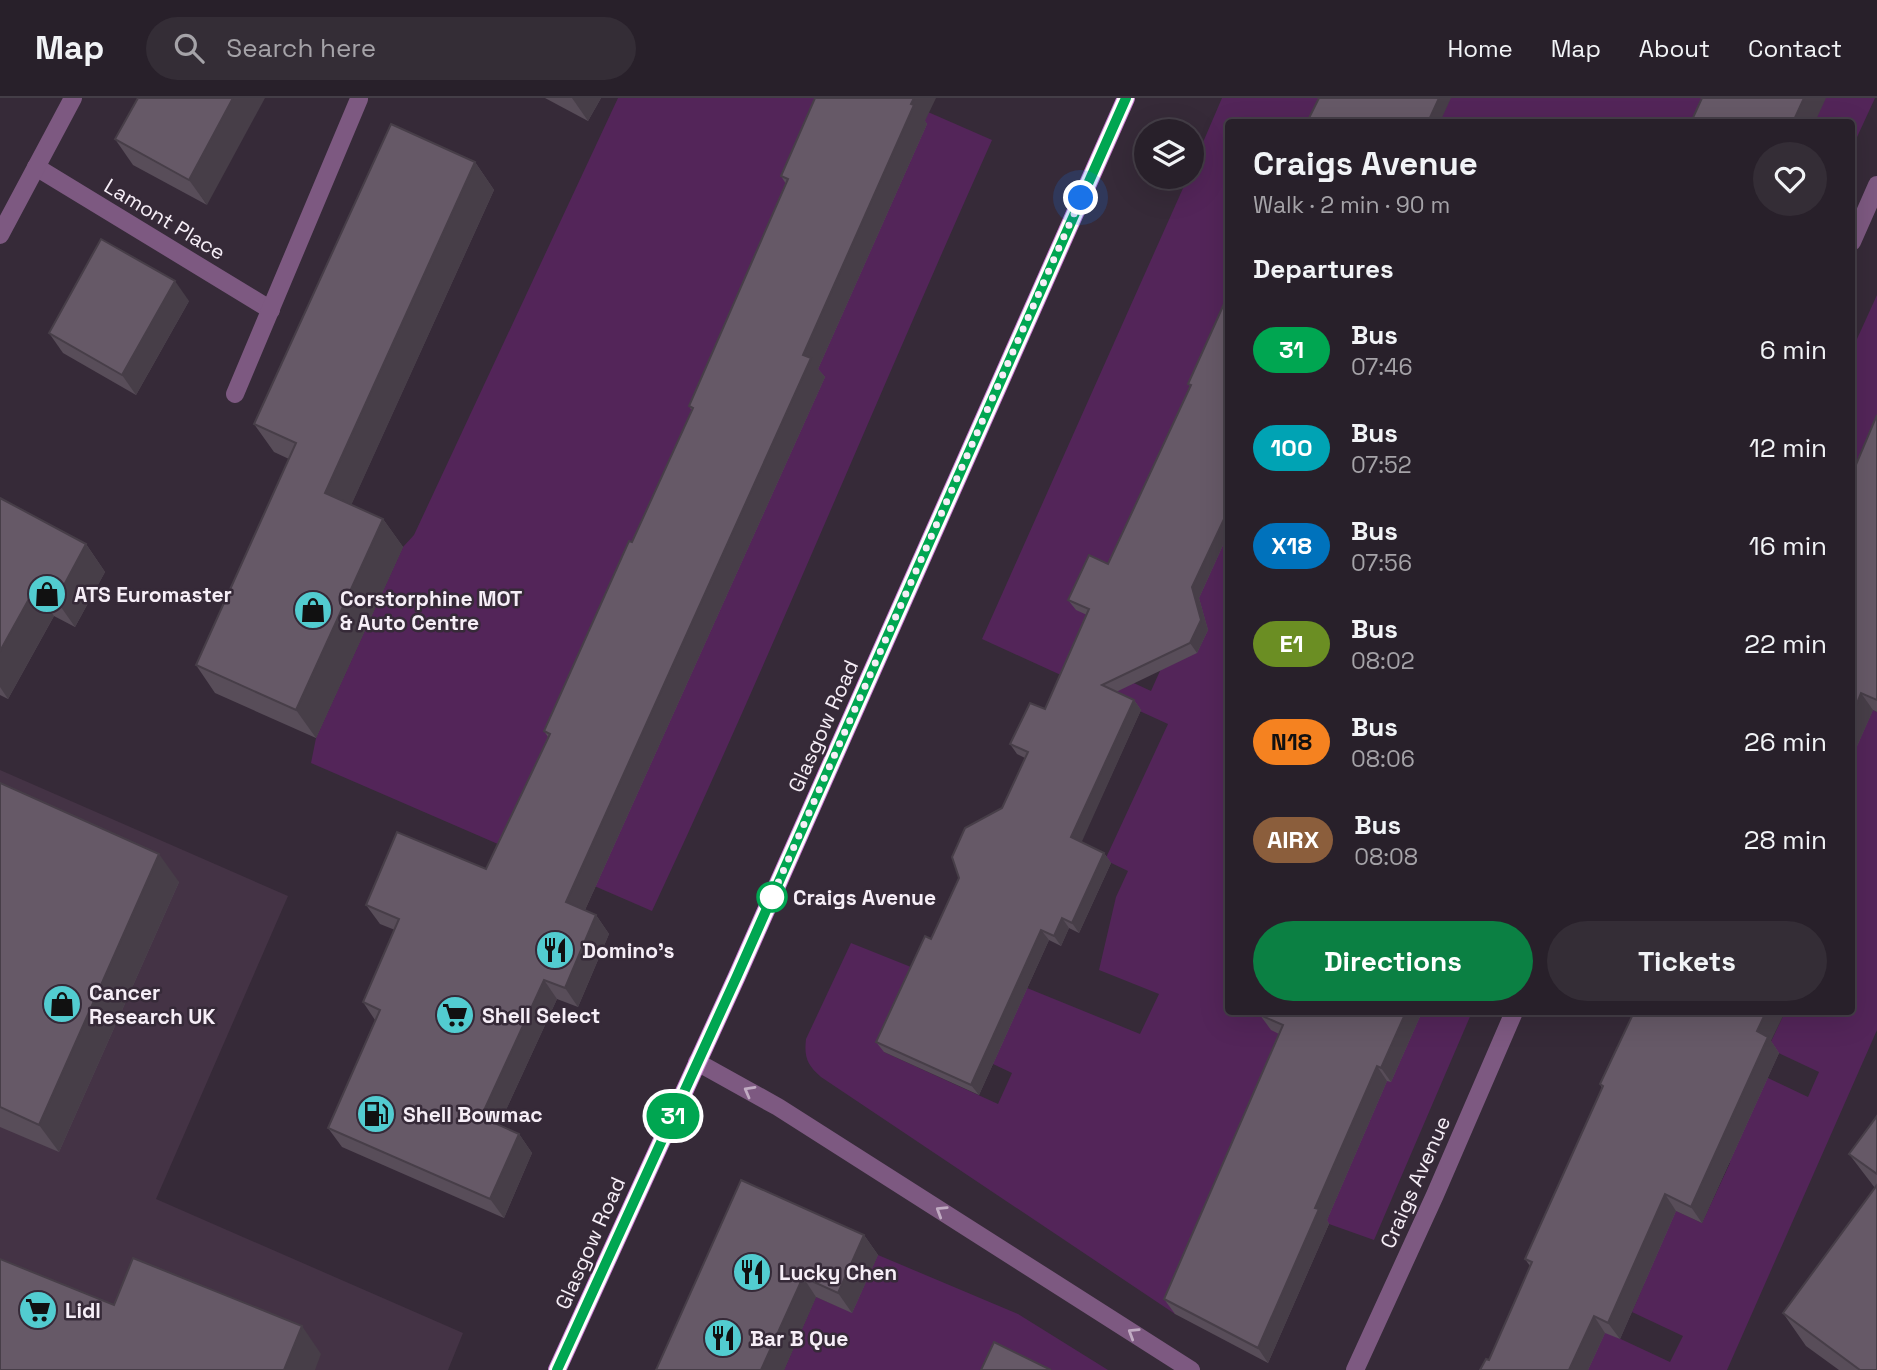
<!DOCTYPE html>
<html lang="en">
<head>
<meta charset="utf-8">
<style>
  body { margin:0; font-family:"Space Grotesk",sans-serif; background:#342d36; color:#f1f3f6; height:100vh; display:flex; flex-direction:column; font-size:26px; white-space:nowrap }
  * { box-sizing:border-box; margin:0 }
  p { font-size:23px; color:#a5a3a8 }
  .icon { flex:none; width:38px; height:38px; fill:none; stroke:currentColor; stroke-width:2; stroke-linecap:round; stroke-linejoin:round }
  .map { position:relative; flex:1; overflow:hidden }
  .sheet { position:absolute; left:1225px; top:21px; width:630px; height:896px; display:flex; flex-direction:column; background:#28202a; border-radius:7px; box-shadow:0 7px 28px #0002,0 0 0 2px #443e47 }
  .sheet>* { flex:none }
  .badge { padding:0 14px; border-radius:23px; font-size:24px; line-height:46px }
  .controls { position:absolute; left:1134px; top:21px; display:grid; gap:14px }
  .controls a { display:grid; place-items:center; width:70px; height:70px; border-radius:50%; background:#28202a; box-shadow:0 7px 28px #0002,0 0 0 2px #443e47; font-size:35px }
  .you { position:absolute; width:35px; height:35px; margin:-18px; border:5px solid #fff; border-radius:50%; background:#1a73e8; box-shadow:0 0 0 10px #1a73e833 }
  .map>.badge { position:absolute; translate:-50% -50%; box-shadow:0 0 0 4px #fff }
  h2 { padding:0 28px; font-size:26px; line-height:63px }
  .round { display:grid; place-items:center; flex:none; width:74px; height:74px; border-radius:37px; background:#342d36 }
  .head { display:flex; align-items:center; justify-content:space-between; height:119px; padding:0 28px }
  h1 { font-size:33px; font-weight:700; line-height:52px }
  .cta { display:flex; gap:14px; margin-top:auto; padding:14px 28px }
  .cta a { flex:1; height:80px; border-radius:42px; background:#0b8043; color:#fff; font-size:28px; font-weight:700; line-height:80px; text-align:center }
  .cta a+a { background:#342d36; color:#f1f3f6 }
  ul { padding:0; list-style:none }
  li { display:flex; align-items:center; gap:21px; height:98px; padding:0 28px }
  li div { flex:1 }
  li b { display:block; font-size:26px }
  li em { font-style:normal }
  li .badge { min-width:77px; font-weight:700; text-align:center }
  header { display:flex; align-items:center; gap:42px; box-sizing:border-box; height:98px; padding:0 35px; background:#28202a; border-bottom:2px solid #443e47 }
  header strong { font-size:33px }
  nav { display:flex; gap:38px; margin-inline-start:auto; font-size:24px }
  .search { width:490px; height:63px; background:#342d36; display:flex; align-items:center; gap:18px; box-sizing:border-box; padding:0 24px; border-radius:38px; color:#a5a3a8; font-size:26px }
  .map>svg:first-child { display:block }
  .built { fill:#443345 }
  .green { fill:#532559; fill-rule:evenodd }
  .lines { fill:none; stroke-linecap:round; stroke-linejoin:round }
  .minor { stroke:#7d5981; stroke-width:18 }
  .major { stroke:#c97fd2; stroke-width:18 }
  .wall { fill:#584d59 }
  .shaded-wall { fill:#473e48 }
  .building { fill:#665967; stroke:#473e48; stroke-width:2 }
  .oneway { stroke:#c0abc2 }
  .line-casing { stroke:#fff; stroke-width:16 }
  .line { stroke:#00a651; stroke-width:10 }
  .walk { stroke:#f6eef7; stroke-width:7; stroke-dasharray:0 12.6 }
  .stop-dot { fill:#fff; stroke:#00a651; stroke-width:3.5 }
  .labels { text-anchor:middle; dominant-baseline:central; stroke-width:5; stroke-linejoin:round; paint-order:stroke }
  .street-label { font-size:21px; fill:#f6eef7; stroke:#362a38 }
  .poi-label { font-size:21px; font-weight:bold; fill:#f6eef7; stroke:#362a38; text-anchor:start }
  .stop-label { font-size:21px; font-weight:bold; fill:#f6eef7; stroke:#362a38; text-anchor:start }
</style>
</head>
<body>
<header>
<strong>Map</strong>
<div class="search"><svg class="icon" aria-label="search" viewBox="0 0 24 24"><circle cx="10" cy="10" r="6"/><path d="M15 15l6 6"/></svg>Search here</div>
<nav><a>Home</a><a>Map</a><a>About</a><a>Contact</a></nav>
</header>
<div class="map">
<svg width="1877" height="1272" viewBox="0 0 1877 1272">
  <rect width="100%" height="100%" fill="#362a38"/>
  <!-- built -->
  <path class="built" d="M0 672 288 798 156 1101 463 1235 448 1272H0Z"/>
  <!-- green -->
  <g class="green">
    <path d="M618 0H896L992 42C877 299 771 559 652 813L311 665 316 640 403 449 414 437Z"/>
    <path d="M1222 0H1875L1852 50V24H1228V914H1472L1374 1142 1329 1126 1175 1216 821 979C807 967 804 959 806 941L851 845 921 873 884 954 998 1006 1012 975 993 966 983 872 1140 936 1159 896 1099 872 1116 799 1128 773 1105 762 1168 626 982 541 1188 79H1192V70ZM1097 522 1168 555 1151 593 1080 560Z"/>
    <path d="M1877 197V568L1852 557V252Z"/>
    <path d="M1873 612 1877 614V932L1727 1272H1585L1535 1201 1670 1264 1683 1238 1632 1214 1644 1186 1585 1070 1702 1125 1730 1065 1675 1039 1768 980 1808 999 1819 974 1768 950 1785 914H1852V657Z"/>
    <path d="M878 1157 1018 1216 1108 1272H784L816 1199 852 1214Z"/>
  </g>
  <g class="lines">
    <!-- minor -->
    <g class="minor">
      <path d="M36 69 271 212"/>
      <path d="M0 137 73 0"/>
      <path d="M1852 144 1877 87"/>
      <path d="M235 296 359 1"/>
      <path d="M697 964 778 1009 1191 1272"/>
      <path d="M1355 1272 1435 1097 1514 914"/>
    </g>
    <!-- major -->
    <path class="major" d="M557 1272 737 878 1126 0"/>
  </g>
  <!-- wall -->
  <g class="wall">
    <path d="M138 0 207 107 133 67 115 41Z"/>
    <path d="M545 0H601L588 23Z"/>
    <path d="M925 23 927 26 818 271 825 279 585 812 596 817 609 836 578 909 557 901 499 1027 519 1036 532 1055 504 1120 342 1049 328 1030 375 922 363 904 395 832 380 826 366 807 486 771 548 639 544 633 692 313 689 308 786 86 781 78Z"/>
    <path d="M475 64 494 92 351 407 383 421 403 449 316 640 215 595 196 567 289 361 274 354 254 326Z"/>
    <path d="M1228 197V436L1199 500 1208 532 1197 555 1116 594 1134 602 1141 612 1081 744 1104 755 1111 765 1079 835 1069 830 1061 848 1049 842 979 997 884 954 876 944 1002 710 1025 660 1017 656 1010 646 1045 611 1087 517 1076 512 1068 502 1108 466 1190 288 1188 286Z"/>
    <path d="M189 203 136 297 63 255 49 235Z"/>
    <path d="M1877 317V614L1873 612 1853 657H1852V376Z"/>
    <path d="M0 400 86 446 105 474 75 529 54 518 8 601 0 597Z"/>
    <path d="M0 685 179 784 59 1054 0 1029Z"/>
    <path d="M1262 914H1422L1391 984 1387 983 1327 1122 1329 1126 1268 1265 1175 1216 1164 1201 1279 936 1271 932 1260 917Z"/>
    <path d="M1771 943 1779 955 1702 1125 1676 1113 1620 1241 1605 1235 1588 1272H1480L1489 1262 1530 1168 1525 1161 1602 990 1600 986Z"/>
    <path d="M1877 1018V1272H1839L1806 1248 1783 1215 1875 1090 1849 1056Z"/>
    <path d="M864 1137 878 1157 852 1215 816 1199 784 1272H656Z"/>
  </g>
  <!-- shaded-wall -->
  <g class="shaded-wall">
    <path d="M233 0H265L207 107 189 82Z"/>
    <path d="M572 0H601L588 23Z"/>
    <path d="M914 0H936L925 23 927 26 818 271 825 279 580 823 566 804Z"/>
    <path d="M1439 0H1451L1440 24H1428Z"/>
    <path d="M1804 0H1826L1815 24H1793Z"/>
    <path d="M475 64 494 92 344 423 325 395Z"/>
    <path d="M175 183 189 203 136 297 122 277Z"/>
    <path d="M1225 419 1228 424V436L1199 500 1208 532 1197 555 1190 545 1192 489Z"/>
    <path d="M383 421 403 449 316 640 296 612Z"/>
    <path d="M86 446 105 474 75 529 56 502Z"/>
    <path d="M35 490 54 518 8 601 0 589V553Z"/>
    <path d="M1861 595 1873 612 1853 657 1852 655V618Z"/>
    <path d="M1134 602 1141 612 1079 750 1071 739Z"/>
    <path d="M1104 755 1111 765 1079 835 1072 825Z"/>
    <path d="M159 756 179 784 59 1054 39 1027Z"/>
    <path d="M596 817 609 836 578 909 565 890Z"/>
    <path d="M1062 820 1069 830 1061 848 1054 838Z"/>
    <path d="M1041 832 1049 842 979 997 971 987Z"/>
    <path d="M544 882 557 901 494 1038 481 1019Z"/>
    <path d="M1406 914H1422L1391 984 1381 970Z"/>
    <path d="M1766 914H1785L1771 943 1779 955 1702 1125 1691 1109 1757 933Z"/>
    <path d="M1377 968 1387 983 1327 1122 1329 1126 1268 1265 1258 1250 1315 1110Z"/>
    <path d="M519 1036 532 1055 504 1120 490 1101Z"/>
    <path d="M1665 1096 1676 1113 1620 1241 1608 1225Z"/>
    <path d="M864 1137 878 1157 852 1215 838 1195Z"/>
    <path d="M803 1179 816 1199 784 1272H761Z"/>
    <path d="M1594 1218 1605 1235 1588 1272H1569Z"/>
    <path d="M302 1228 321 1256 315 1272H284Z"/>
  </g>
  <!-- building -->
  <g class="building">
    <path d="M138 0H233L189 82 115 41Z"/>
    <path d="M815 0H914L911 6 914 7 803 257 811 260 566 804 596 817 565 890 544 882 481 1019 519 1036 490 1101 328 1030 380 912 363 904 399 821 366 807 397 734 486 771 550 636 544 633 629 443 632 444 693 310 689 308 788 81 781 78Z"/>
    <path d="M1319 0H1439L1428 24H1423L1419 23 1418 24H1307Z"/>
    <path d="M1702 0H1804L1793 24H1691Z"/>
    <path d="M391 26 475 64 325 395 383 421 296 612 196 567 296 345 254 326Z"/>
    <path d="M101 141 175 183 122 277 49 235Z"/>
    <path d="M1228 197V421L1225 419 1192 489 1201 522 1190 545 1102 587 1134 602 1071 739 1104 755 1072 825 1062 820 1054 838 1041 832 971 987 876 944 925 838 931 841 959 780 952 759 965 730 1002 710 1028 654 1010 646 1030 605 1045 611 1089 511 1068 502 1089 457 1108 466 1191 287 1188 286Z"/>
    <path d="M1877 317V602L1861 595 1852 618V376Z"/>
    <path d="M0 400 86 446 56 502 35 490 0 553Z"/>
    <path d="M0 685 159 756 39 1027 0 1009Z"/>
    <path d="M1262 914H1406L1381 970 1377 968 1315 1110 1319 1111 1258 1250 1164 1201 1283 927 1260 917Z"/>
    <path d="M1634 914H1766L1757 933 1768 939 1691 1109 1665 1096 1608 1225 1594 1218 1569 1272H1480L1486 1261 1489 1262 1532 1164 1525 1161 1603 988 1600 986Z"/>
    <path d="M1877 1018V1076L1849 1056Z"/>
    <path d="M741 1082 864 1137 838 1195 803 1179 761 1272H656Z"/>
    <path d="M1877 1087V1272H1860L1783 1215Z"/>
    <path d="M133 1160 302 1228 284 1272H0V1161L114 1207Z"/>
    <path d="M994 1244 1051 1272H981Z"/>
  </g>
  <!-- one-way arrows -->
  <defs><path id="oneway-chevron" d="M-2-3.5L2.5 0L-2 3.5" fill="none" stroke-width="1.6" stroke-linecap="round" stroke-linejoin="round" transform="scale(1.75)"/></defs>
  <g class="oneway">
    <use href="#oneway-chevron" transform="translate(749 993) rotate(-151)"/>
    <use href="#oneway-chevron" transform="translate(941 1113) rotate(-148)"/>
    <use href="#oneway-chevron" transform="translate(1133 1235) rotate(-148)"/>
  </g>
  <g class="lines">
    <defs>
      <path id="line" d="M557 1272 737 878 1126 0"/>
    </defs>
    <!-- line casing -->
    <use href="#line" class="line-casing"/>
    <!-- line -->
    <use href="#line" class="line"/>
    <!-- walk -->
    <path class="walk" d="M772 799 770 803 1081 100"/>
  </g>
  <!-- icons -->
  <defs>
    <symbol id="shop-disc" viewBox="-11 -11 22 22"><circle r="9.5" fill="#52ccd0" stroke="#362a38"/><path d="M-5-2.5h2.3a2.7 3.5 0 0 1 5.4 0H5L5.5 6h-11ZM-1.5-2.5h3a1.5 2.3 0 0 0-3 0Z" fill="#111"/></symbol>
    <symbol id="restaurant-disc" viewBox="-11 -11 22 22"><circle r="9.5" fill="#52ccd0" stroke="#362a38"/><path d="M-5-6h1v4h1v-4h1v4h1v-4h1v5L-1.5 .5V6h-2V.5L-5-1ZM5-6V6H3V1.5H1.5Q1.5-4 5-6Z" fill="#111"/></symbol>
    <symbol id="supermarket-disc" viewBox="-11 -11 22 22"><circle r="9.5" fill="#52ccd0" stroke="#362a38"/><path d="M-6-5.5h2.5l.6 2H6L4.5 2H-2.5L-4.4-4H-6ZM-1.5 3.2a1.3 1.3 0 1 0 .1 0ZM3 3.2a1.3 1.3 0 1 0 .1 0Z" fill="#111"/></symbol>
    <symbol id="fuel-disc" viewBox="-11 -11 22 22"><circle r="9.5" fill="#52ccd0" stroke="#362a38"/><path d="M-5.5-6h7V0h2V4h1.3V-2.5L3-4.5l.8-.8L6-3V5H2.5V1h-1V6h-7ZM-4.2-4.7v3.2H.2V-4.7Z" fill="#111"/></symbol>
  </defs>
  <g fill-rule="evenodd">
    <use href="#shop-disc" x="25" y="474" width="44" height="44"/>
    <use href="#shop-disc" x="291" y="490" width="44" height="44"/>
    <use href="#restaurant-disc" x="533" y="830" width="44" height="44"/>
    <use href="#shop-disc" x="40" y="884" width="44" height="44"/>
    <use href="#supermarket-disc" x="433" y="895" width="44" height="44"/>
    <use href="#fuel-disc" x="354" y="994" width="44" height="44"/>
    <use href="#restaurant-disc" x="730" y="1152" width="44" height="44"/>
    <use href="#supermarket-disc" x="16" y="1190" width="44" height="44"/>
    <use href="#restaurant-disc" x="701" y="1218" width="44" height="44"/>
  </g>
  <!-- markers -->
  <circle class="stop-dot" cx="772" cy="799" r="14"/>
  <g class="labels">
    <!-- street labels -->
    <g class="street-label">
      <text transform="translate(165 121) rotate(31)">Lamont Place</text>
      <text transform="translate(823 628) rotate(-66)">Glasgow Road</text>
      <text transform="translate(1415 1084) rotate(-66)">Craigs Avenue</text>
      <text transform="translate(590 1145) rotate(-66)">Glasgow Road</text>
    </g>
    <!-- poi labels -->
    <g class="poi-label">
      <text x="74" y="496">ATS Euromaster</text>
      <text x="340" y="500">Corstorphine MOT<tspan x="340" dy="24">&amp; Auto Centre</tspan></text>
      <text x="582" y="852">Domino's</text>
      <text x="89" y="894">Cancer<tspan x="89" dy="24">Research UK</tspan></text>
      <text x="482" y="917">Shell Select</text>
      <text x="403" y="1016">Shell Bowmac</text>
      <text x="779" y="1174">Lucky Chen</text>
      <text x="65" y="1212">Lidl</text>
      <text x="750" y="1240">Bar B Que</text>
    </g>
    <!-- stop labels -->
    <g class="stop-label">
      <text x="793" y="799">Craigs Avenue</text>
    </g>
  </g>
</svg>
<div class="controls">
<a><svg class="icon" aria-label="layers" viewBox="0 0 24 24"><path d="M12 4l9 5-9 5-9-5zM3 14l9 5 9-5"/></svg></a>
</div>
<div class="you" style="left:1081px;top:100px"></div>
<b class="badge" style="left:673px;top:1018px;background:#00a651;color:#fff">31</b>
<section class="sheet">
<div class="head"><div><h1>Craigs Avenue</h1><p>Walk · 2 min · 90 m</p></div><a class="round"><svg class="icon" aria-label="heart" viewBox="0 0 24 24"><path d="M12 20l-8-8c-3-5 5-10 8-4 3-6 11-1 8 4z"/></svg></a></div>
<h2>Departures</h2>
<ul>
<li><span class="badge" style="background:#00a651;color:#fff">31</span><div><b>Bus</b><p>07:46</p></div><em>6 min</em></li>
<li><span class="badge" style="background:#00a3b4;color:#fff">100</span><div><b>Bus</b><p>07:52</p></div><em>12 min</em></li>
<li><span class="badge" style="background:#0072bc;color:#fff">X18</span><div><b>Bus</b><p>07:56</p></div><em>16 min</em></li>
<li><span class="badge" style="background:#6b8e23;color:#fff">E1</span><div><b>Bus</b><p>08:02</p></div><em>22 min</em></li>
<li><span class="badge" style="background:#f58220;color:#111">N18</span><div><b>Bus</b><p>08:06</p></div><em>26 min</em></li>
<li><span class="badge" style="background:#8b5e3c;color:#fff">AIRX</span><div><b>Bus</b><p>08:08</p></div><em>28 min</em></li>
</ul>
<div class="cta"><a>Directions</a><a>Tickets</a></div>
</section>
</div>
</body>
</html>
